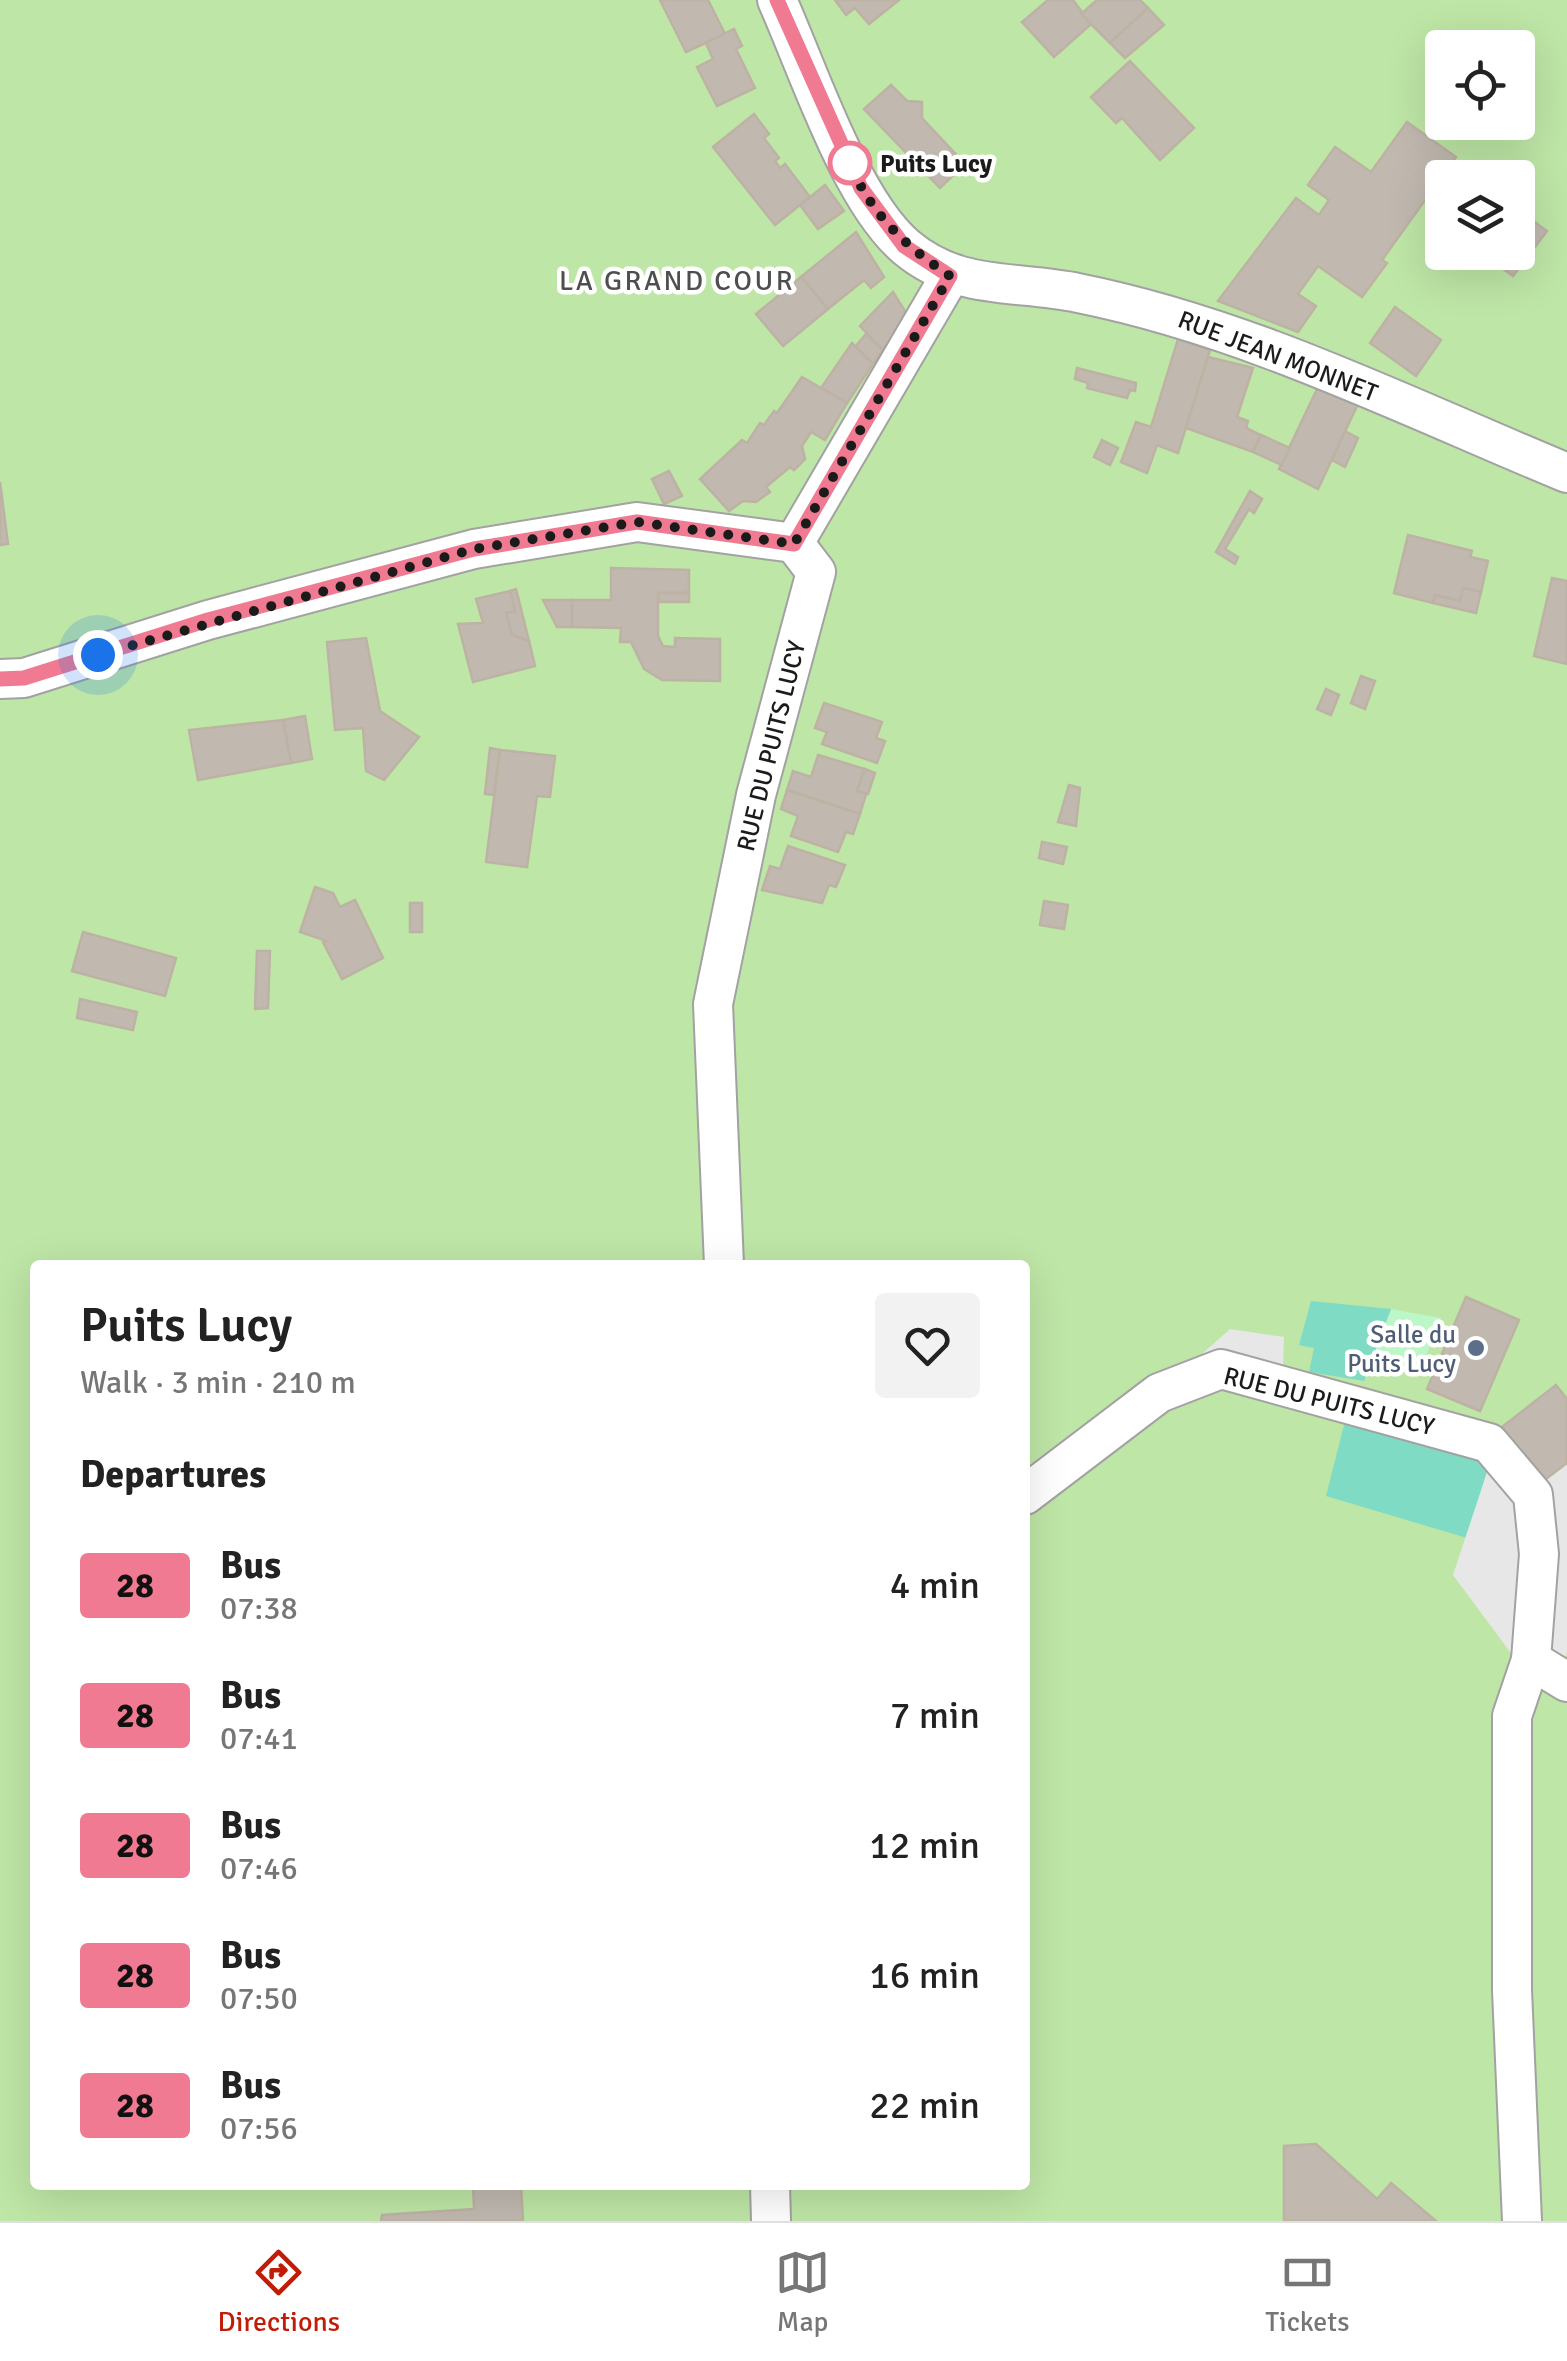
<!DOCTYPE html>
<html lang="en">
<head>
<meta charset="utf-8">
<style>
  body { margin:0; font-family:Signika,sans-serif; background:#f2f2f2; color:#222; height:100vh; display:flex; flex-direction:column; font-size:38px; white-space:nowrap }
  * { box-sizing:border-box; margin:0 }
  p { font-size:32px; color:#767676 }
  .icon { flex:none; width:55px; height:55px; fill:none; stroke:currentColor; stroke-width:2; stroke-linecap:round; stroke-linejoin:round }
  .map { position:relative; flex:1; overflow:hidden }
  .side { position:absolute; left:30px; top:1260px; width:1000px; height:930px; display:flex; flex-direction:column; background:#fff; border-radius:10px; box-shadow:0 10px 40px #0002 }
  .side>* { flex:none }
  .badge { padding:0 20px; border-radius:8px; font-size:35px; line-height:65px }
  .fabs { position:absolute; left:1425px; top:30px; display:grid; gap:20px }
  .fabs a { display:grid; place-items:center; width:110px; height:110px; border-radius:10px; background:#fff; box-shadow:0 10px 40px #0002; font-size:50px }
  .you { position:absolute; width:50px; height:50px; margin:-25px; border:8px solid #fff; border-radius:50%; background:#1a73e8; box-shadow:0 0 0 15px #1a73e833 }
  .map>.badge { position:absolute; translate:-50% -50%; box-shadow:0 0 0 5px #fff }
  h2 { padding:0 50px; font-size:38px; line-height:90px }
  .round { display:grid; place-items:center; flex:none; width:105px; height:105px; border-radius:10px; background:#f2f2f2 }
  .head { display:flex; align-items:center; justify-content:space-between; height:170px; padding:0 50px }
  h1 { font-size:48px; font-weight:600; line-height:75px }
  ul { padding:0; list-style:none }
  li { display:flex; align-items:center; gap:30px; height:130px; padding:0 50px }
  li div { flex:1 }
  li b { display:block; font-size:38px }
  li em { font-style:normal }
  li .badge { min-width:110px; font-weight:700; text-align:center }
  .tabs { display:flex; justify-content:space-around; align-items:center; height:140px; border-top:2px solid #e0e0e0; background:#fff; font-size:28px; color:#767676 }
  .tabs a { display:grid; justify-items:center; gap:5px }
  .tabs .active { color:#c11c05 }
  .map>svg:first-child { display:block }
  .grass { fill:#bee6a6; fill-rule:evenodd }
  .park { fill:#bcf7c8 }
  .pitch { fill:#7fdbc3 }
  .parking { fill:#e7e7e7 }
  .building { fill:#c1b9b0; stroke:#bdb2a3; stroke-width:2.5 }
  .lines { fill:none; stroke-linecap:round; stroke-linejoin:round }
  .minor-casing { stroke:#a2a2a2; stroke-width:42 }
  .minor { stroke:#fff; stroke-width:38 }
  .line-casing { stroke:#fff; stroke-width:22 }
  .line { stroke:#ef7a91; stroke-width:15 }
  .walk { stroke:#1b1b1b; stroke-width:10; stroke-dasharray:0 18 }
  .stop-dot { fill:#fff; stroke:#ef7a91; stroke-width:5 }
  .service-dot { fill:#5c6f8a; stroke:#fff; stroke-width:4 }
  .labels { text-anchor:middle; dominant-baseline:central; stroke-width:9; stroke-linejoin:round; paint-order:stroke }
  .stop-label { font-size:25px; font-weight:bold; fill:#1b1b1b; stroke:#fff; text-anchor:start }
  .street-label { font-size:25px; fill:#1b1b1b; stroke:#fff }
  .service-label { font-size:25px; fill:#4e5e75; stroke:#fff; text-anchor:end }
  .neighbourhood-label { font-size:28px; letter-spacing:2.5px; fill:#4e4e4e; stroke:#fff }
</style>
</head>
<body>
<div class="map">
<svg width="1567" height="2221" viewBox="0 0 1567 2221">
  <rect width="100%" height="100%" fill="#eceae0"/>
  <!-- grass -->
  <path class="grass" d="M0 0H1567V2221H0ZM1442 48H1518V122H1442ZM1442 178H1518V252H1442ZM35 1265H1025V2185H35Z"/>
  <!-- park -->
  <path class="park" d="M1391 1309 1441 1318 1420 1371 1374 1350Z"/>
  <!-- pitch -->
  <g class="pitch">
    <path d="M1311 1301 1391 1309 1364 1381 1309 1372 1314 1348 1299 1345Z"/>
    <path d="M1345 1421 1477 1457 1488 1468 1467 1538 1326 1496Z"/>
  </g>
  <!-- parking -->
  <g class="parking">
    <path d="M1230 1329 1284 1337 1283 1367 1203 1353Z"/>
    <path d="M1502 1427 1542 1482 1567 1463V1653L1556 1679 1533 1683 1453 1575Z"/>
  </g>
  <!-- building -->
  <g class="building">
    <path d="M660 0H708L725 34 686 52Z"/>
    <path d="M835 0H899L869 24 855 8 846 15Z"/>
    <path d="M1048 0H1073L1091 24 1054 57 1022 22Z"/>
    <path d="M1097 0H1140L1148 8 1110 43 1081 14Z"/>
    <path d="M1148 8 1164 25 1125 58 1110 43Z"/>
    <path d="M734 29 742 46 736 49 755 88 717 106 697 67 713 59 706 43Z"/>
    <path d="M1130 61 1194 128 1160 160 1122 118 1116 123 1091 97Z"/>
    <path d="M891 85 907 101 922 102V118L965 164 940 188 864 109Z"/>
    <path d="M754 114 769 134 764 138 779 158 775 161 780 168 785 164 810 197 775 225 713 147Z"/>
    <path d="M1407 122 1456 157 1382 260 1387 263 1362 297 1318 266 1298 294 1316 306 1298 332 1218 301 1296 198 1319 215 1329 200 1308 185 1335 147 1371 172Z"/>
    <path d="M825 185 844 211 818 229 800 205Z"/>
    <path d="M1518 210 1547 231 1513 276 1480 252H1518Z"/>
    <path d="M856 232 884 277 871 288 864 280 828 309 801 277Z"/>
    <path d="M801 277 828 309 783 346 756 314Z"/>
    <path d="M893 292 908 316 883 350 860 326Z"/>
    <path d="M1395 307 1441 340 1416 376 1370 343Z"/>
    <path d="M866 334 883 350 873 364 855 347Z"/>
    <path d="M1178 339 1210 350 1178 453 1157 445 1147 473 1121 462 1136 422 1151 427Z"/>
    <path d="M852 343 873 364 847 403 821 388Z"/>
    <path d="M1208 357 1253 368 1237 417 1248 421 1246 428 1261 435 1253 452 1186 428Z"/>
    <path d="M1077 368 1136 383 1135 391 1130 390 1127 398 1087 388 1088 383 1075 379Z"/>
    <path d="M802 377 847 403 825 440 811 432 802 446 805 459 794 470 790 467 766 487 770 492 756 502 743 501 729 511 700 479 742 440 747 443 760 423 764 425 774 411 777 413Z"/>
    <path d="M1318 387 1358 404 1318 489 1279 469Z"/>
    <path d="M1345 431 1358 438 1345 467 1332 460Z"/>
    <path d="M1261 435 1290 448 1282 465 1253 452Z"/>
    <path d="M1102 440 1118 448 1110 465 1094 457Z"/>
    <path d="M669 471 682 496 664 504 652 479Z"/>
    <path d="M0 482 8 544 0 545Z"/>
    <path d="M1250 491 1262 499 1254 513 1249 509 1225 549 1238 557 1235 564 1216 552Z"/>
    <path d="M1408 535 1472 551 1470 557 1488 561 1481 592 1463 588 1460 601 1435 595 1433 603 1394 593Z"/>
    <path d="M611 568 689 570V593H658V636L663 646 675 647V638L720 639V681L662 680 644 669 631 642H620L621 628 572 627V600H611Z"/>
    <path d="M1552 578 1567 581V664L1534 656Z"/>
    <path d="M1463 588 1481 592 1476 613 1433 603 1435 595 1460 601Z"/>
    <path d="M516 589 529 641 512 635 506 613 515 611 510 591Z"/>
    <path d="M510 591 515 611 506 613 512 635 529 641 535 666 473 682 458 624 483 623 476 599Z"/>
    <path d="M658 593H689V602H659Z"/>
    <path d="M543 600H572V627H557Z"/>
    <path d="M366 638 380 711 419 737 384 780 366 771 363 728 335 730 327 642Z"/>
    <path d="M1361 676 1375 681 1365 709 1351 703Z"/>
    <path d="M1326 689 1339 695 1331 715 1317 709Z"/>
    <path d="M824 703 882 722 876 738 885 741 877 763 822 744 827 732 815 728Z"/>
    <path d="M305 716 312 759 291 763 283 720Z"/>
    <path d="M283 720 291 763 198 780 189 730Z"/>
    <path d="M490 748 500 750 494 795 485 794Z"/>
    <path d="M500 750 555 756 550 797 537 796 527 867 486 862Z"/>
    <path d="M818 755 865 769 857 791 866 794 860 814 787 790 793 771 811 777Z"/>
    <path d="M865 769 875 773 868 794 857 791Z"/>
    <path d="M1069 785 1080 788 1076 826 1058 822Z"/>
    <path d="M787 790 860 814 853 834 846 832 838 852 791 836 798 816 781 809Z"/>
    <path d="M1042 842 1067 847 1063 864 1039 858Z"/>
    <path d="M788 846 845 865 836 887 829 885 822 903 762 890 770 866 780 869Z"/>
    <path d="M315 887 333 893 340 907 355 900 383 958 342 979 323 942 327 941 300 932Z"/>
    <path d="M1044 901 1068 905 1064 929 1040 925Z"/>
    <rect x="410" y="903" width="12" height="29"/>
    <path d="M83 932 176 958 165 996 72 971Z"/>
    <path d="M257 951H270L268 1008 255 1009Z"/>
    <path d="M80 999 137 1012 133 1030 77 1018Z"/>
    <path d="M1466 1297 1519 1320 1480 1411 1427 1389Z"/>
    <path d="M1556 1385 1567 1399V1463L1542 1482 1502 1427Z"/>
    <path d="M1316 2144 1377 2199 1391 2183 1436 2221H1284V2146Z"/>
    <path d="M473 2185H521L523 2221H381L382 2215 474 2209Z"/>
  </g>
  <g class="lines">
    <defs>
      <g id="minor">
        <path d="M777 0C808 69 850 199 906 247 958 291 1015 280 1078 293 1248 327 1407 407 1567 473"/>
        <path d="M794 543 950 276"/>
        <path d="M0 679 24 678 208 620 474 549 637 522 794 543"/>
        <path d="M724 1265 713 1004 756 795 816 572 794 543"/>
        <path d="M1025 1495 1159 1393 1221 1369 1489 1443 1533 1495 1539 1554 1531 1660 1567 1682"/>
        <path d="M770 2185 771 2221"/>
        <path d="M1522 2221 1512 1990V1716L1531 1660"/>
      </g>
    </defs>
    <!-- minor casing -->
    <use href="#minor" class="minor-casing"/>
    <!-- minor -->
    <use href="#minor" class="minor"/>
  </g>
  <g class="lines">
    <defs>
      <path id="line" d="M0 679 24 678 208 620 474 549 637 522 794 544 950 276 904 246 861 188 777 0"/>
    </defs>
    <!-- line casing -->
    <use href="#line" class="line-casing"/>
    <!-- line -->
    <use href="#line" class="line"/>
    <!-- walk -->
    <path class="walk" d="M98 655 474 549 637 522 794 544 950 276C905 246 870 213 850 163"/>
  </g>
  <!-- markers -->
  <circle class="stop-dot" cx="850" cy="163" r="20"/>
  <circle class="service-dot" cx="1476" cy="1348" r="10"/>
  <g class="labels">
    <!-- stop labels -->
    <g class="stop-label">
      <text x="880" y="163">Puits Lucy</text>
    </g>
    <!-- street labels -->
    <g class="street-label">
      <text transform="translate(1278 356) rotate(21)">RUE JEAN MONNET</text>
      <text transform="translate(771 746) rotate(-76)">RUE DU PUITS LUCY</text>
      <text transform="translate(1329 1401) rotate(14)">RUE DU PUITS LUCY</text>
    </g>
    <!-- service labels -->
    <g class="service-label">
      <text x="1456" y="1334">Salle du<tspan x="1456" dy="29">Puits Lucy</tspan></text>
    </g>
    <!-- neighbourhood labels -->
    <g class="neighbourhood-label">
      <text x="677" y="281">LA GRAND COUR</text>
    </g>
  </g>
</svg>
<div class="fabs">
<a><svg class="icon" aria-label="locate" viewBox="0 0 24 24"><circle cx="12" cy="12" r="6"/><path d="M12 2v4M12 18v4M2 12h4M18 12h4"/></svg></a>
<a><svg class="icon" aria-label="layers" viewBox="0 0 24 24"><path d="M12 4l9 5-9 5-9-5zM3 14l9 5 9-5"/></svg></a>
</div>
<div class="you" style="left:98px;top:655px"></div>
<section class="side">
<div class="head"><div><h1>Puits Lucy</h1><p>Walk · 3 min · 210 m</p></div><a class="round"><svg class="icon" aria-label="heart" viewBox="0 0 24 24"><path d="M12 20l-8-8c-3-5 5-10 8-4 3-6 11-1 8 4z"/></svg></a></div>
<h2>Departures</h2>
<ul>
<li><span class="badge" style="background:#ef7a91;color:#111">28</span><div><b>Bus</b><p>07:38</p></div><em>4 min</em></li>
<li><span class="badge" style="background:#ef7a91;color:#111">28</span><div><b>Bus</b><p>07:41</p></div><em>7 min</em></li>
<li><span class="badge" style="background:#ef7a91;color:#111">28</span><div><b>Bus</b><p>07:46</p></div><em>12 min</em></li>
<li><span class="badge" style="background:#ef7a91;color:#111">28</span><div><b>Bus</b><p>07:50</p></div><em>16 min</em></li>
<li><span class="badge" style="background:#ef7a91;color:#111">28</span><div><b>Bus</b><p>07:56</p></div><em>22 min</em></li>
</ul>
</section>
</div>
<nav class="tabs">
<a class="active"><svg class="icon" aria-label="directions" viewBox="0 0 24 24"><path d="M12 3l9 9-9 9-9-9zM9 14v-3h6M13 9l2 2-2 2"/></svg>Directions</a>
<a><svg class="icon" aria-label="map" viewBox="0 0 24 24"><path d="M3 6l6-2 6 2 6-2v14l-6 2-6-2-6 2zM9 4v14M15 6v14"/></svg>Map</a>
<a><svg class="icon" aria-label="tickets" viewBox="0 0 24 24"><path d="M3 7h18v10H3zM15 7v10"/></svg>Tickets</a>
</nav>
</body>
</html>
